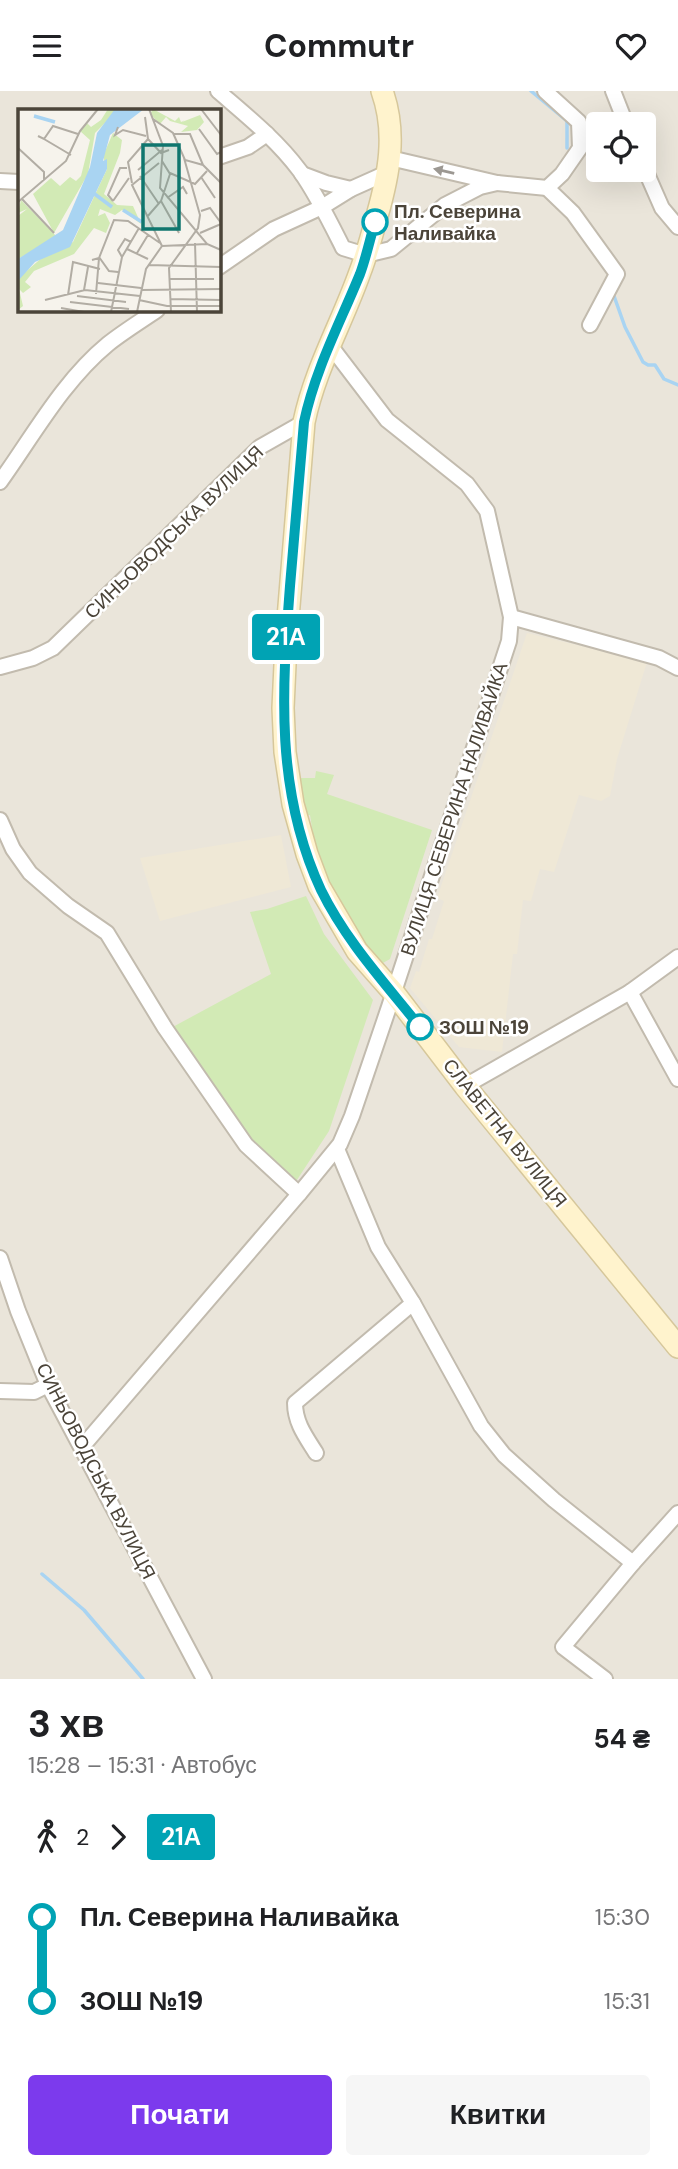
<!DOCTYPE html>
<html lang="uk">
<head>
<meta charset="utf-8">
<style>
  body { margin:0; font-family:"DM Sans",sans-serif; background:#f6f6f6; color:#202124; height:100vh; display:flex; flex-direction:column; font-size:26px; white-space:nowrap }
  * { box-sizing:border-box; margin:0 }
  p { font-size:23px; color:#757577 }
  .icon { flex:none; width:38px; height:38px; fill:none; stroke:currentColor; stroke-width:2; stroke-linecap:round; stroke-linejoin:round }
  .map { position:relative; height:1588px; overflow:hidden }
  .drawer { display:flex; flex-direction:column; background:#fff; flex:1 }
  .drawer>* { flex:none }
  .badge { padding:0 14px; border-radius:5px; font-size:24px; line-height:46px }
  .controls { position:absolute; left:586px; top:21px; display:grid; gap:14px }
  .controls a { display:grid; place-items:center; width:70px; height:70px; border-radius:7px; background:#fff; box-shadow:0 7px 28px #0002; font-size:35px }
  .map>.badge { position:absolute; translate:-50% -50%; box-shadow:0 0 0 4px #fff }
  .legs { display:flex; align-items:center; gap:10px; height:77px; padding:0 28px; font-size:23px }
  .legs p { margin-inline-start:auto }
  .summary { display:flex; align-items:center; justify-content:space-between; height:119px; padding:0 28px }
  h1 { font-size:38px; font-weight:700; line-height:52px }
  .button { display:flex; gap:14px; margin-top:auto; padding:14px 28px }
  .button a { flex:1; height:80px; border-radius:7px; background:#7c3aed; color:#fff; font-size:28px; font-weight:700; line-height:80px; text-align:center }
  .button a+a { background:#f6f6f6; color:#202124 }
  ul { padding:0 28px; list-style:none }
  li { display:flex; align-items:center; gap:24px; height:84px; font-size:26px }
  li i { display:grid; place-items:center; width:10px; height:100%; margin:0 9px; background:currentColor }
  li i::after { content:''; width:18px; height:18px; margin:-9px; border:5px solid; border-radius:50%; background:#fff }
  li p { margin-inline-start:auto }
  li:first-child i { background:linear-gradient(#0000 50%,currentColor 0) }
  li:last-child i { background:linear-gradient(currentColor 50%,#0000 0) }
  header { display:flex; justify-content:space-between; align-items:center; height:91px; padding:0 28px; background:#fff; font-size:32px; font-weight:700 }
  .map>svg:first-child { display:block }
  .residential { fill:#eae5da; fill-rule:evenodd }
  .education { fill:#efe8d6 }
  .green { fill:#d2eab5 }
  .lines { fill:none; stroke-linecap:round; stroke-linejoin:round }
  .stream { stroke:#a9d4f2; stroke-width:3.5 }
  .street-casing { stroke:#c2bbae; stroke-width:18 }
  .secondary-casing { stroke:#d6c79b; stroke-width:24 }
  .street { stroke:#fff; stroke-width:14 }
  .secondary { stroke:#fff3cd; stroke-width:21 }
  .oneway { fill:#9c9892 }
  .line-1-casing { stroke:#fff; stroke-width:16 }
  .line-1 { stroke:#00a3b4; stroke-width:10 }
  .stop-1-dot { fill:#fff; stroke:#00a3b4; stroke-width:3.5 }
  .labels { text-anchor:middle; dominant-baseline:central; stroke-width:5; stroke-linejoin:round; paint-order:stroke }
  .stop-label { font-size:19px; font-weight:bold; fill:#4b4439; stroke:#fff; text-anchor:start }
  .street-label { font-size:19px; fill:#4b4439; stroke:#fff }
  .inset-river { fill:none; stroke:#a9d4f2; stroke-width:3.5 }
  .inset-road { fill:none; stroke:#b2ada4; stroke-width:2 }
  .view { fill:#0f766e; fill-opacity:0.15; stroke:#0f766e; stroke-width:3.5 }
  .inset-edge { fill:none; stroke:#4b4439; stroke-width:3.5 }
</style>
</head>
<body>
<header><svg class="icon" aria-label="menu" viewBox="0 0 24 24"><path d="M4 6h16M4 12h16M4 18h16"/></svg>Commutr<svg class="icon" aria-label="heart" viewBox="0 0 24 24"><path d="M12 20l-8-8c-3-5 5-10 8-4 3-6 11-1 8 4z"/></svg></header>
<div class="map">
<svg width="678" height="1588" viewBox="0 0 678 1588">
  <rect width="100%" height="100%" fill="#f6f3ec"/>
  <!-- residential -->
  <path class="residential" d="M0 0H678V1588H0ZM19 19H219V219H19ZM598 33H644V79H598Z"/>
  <!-- education -->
  <g class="education">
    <path d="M527 542 647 571 617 668 610 705 601 710 579 704 554 781 540 778 531 810 523 809 517 863H513L502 961 459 956 410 897 416 880 419 881 429 848H432L444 810 437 807Z"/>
    <path d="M281 744 291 796 160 830 140 767Z"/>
  </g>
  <!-- green -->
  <g class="green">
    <path d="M316 680 334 684 327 703 432 739 390 868 381 873C354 839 329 799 316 757 313 747 312 735 310 724L302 725 296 687H315Z"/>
    <path d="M306 805 324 843 373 909 329 1040 293 1095 248 1053 169 938 271 883 250 821 267 818Z"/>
  </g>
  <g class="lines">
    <!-- stream -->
    <g class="stream">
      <path d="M531 0 567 30V57"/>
      <path d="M614 205 625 236 643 271 648 274H655L664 288 678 294"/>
      <path d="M42 1483 84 1519 143 1588"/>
    </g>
    <defs>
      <g id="street">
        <path d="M218 0C247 25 277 49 300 80 317 104 330 131 343 157L366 164 391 158 445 114 480 96 497 92"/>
        <path d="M613 0 626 33"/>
        <path d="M219 66 248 56 267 43"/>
        <path d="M390 67 497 92 547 97 562 83 580 57 579 31 545 0"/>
        <path d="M644 76 662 117 678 136"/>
        <path d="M302 83 326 92 351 98"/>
        <path d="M0 90 19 91"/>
        <path d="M547 97 573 122 617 183 590 234"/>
        <path d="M219 176 274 138 322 116 351 98 389 81"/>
        <path d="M0 391C33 345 63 290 108 253 123 241 141 230 157 219"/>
        <path d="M511 526 659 567 678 577"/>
        <path d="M0 576 33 567 53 557 260 356 304 331"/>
        <path d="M0 729 13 758 30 782 68 815 107 842 165 937 246 1054 299 1103"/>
        <path d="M630 901 678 988"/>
        <path d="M465 995 630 901 678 866"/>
        <path d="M337 1058 378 1156 413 1212 481 1335 504 1364 554 1409 633 1472 563 1556 605 1588"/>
        <path d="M0 1167 18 1220 48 1294 204 1588"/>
        <path d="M0 1300 34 1301 48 1294"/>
        <path d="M82 1356 299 1103 340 1053 352 1025 389 916 509 550 511 526 487 420 467 393 387 329 329 253"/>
        <path d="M316 1362C306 1346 295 1332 295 1312L413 1212"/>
        <path d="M633 1472 678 1422"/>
      </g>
      <path id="secondary" d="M382 0C397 42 389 83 377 125 372 144 367 163 360 181 342 232 315 278 304 331L286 552 283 617 285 661 293 713 307 763 319 795 357 860 394 902 465 995 678 1256"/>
    </defs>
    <!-- street casing -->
    <use href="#street" class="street-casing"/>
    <!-- secondary casing -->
    <use href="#secondary" class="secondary-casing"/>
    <!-- street -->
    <use href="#street" class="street"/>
    <!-- secondary -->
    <use href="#secondary" class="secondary"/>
  </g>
  <!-- one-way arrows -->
  <defs><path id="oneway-solid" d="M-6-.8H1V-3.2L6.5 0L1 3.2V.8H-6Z" transform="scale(1.75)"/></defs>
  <use class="oneway" href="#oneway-solid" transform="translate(444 80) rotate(-167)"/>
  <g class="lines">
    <defs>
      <path id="line-1" d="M375 131C370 148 366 167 360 183 340 232 315 279 304 331 299 385 295 440 290 495 282 600 275 700 321 799 346 850 385 892 420 936"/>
    </defs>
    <!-- line-1 casing -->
    <use href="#line-1" class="line-1-casing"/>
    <!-- line-1 -->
    <use href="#line-1" class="line-1"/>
  </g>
  <!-- markers -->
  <g class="stop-1-dot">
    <circle cx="375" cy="131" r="12"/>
    <circle cx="420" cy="936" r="12"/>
  </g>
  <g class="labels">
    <!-- stop labels -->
    <g class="stop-label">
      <text x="394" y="120">Пл. Северина<tspan x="394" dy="22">Наливайка</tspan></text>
      <text x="439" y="936">ЗОШ №19</text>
    </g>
    <!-- street labels -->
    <g class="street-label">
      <text transform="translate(174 441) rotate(-44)">СИНЬОВОДСЬКА ВУЛИЦЯ</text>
      <text transform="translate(454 718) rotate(-72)">ВУЛИЦЯ СЕВЕРИНА НАЛИВАЙКА</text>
      <text transform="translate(505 1042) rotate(51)">СЛАВЕТНА ВУЛИЦЯ</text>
      <text transform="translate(96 1380) rotate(63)">СИНЬОВОДСЬКА ВУЛИЦЯ</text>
    </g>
  </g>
  <!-- overview -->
  <g transform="translate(18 18)">
    <rect width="203" height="203" fill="#f6f3ec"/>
    <path d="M90 0H101L77 24 70 65 36 124 15 85 33 69 42 77 52 68 58 72 63 67 72 31 62 22 69 14 73 18 83 11ZM135 0 157 12 161 8 163 13 167 11 164 13 182 6 186 13 179 21 163 23 170 17 152 12 148 8 142 15 132 5ZM95 24 104 31 102 44 86 85 99 96 115 97 123 115 104 101 97 106 82 100 80 107 87 104 92 114 88 124 76 119 56 145 16 162 7 173 13 178 5 184 1 180 5 197 0 201V172L5 165 26 147 55 133 89 60 85 47ZM3 91 39 128 0 150V107L9 100 0 104Z" fill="#d2eab5"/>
    <path d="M97 0H126L92 26 85 52 89 50V60L52 138 17 153 0 172V150L45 121 72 58 79 24Z" fill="#a9d4f2"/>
    <path class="inset-river" d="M16 7 37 13M74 83 94 98M105 101 124 113"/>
    <path class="inset-road" d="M131 0 145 37 142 79 189 135 203 141M183 0 203 26M127 8 130 30 143 44 151 41M135 10 155 24 167 51 185 56 203 74M100 18 97 26 105 21 128 27M181 20 199 45 203 43M155 25H172L185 56M20 27 26 30 35 17 60 25M26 30 53 46M0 39 26 63V72M141 54 114 76 144 137M120 61 144 41M152 64 177 75 189 62M122 67 141 95M183 68 197 89M114 74 110 53 130 30M149 89 165 78 169 85M4 90 36 124M95 92 90 86 102 59H109M95 92 111 69M143 92 161 124M0 93 48 52 62 22 80 0M183 102 192 99 203 114M129 108 143 92 152 65 144 52M182 124 203 115M177 134 179 203M144 137 189 135M109 140 130 150M119 144 130 126M81 148 91 162 100 163M104 148 100 141 107 130 113 133M74 151 81 149 96 111 110 112 142 134M131 156 203 158M151 170H196M80 174 123 179M66 181 70 158M123 181 203 180M78 185 81 149M50 186 55 153 82 160M59 187 108 193M152 190 203 191M27 191 67 181 122 187M121 191 149 197H203M52 193 111 200M43 199 66 203M93 203 104 148 121 119M119 203 128 160 144 137M153 203 151 159 180 119 182 106 166 49"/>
    <path class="view" d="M125 36H161V120H125Z"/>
    <rect width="203" height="203" class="inset-edge"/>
  </g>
</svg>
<div class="controls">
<a><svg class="icon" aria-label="locate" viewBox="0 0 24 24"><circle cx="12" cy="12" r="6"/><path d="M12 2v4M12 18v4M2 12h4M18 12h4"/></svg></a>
</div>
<b class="badge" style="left:286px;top:546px;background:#00a3b4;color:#fff">21А</b>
</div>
<section class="drawer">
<div class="summary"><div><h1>3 хв</h1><p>15:28 – 15:31 · Автобус</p></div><b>54 ₴</b></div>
<div class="legs"><svg class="icon" aria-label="walk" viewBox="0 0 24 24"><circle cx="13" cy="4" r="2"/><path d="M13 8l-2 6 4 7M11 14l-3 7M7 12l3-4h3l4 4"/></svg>2<svg class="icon" aria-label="forward" viewBox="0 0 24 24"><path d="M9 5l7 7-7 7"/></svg><b class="badge" style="background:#00a3b4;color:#fff">21А</b></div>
<ul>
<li><i style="color:#00a3b4"></i><b>Пл. Северина Наливайка</b><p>15:30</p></li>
<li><i style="color:#00a3b4"></i><b>ЗОШ №19</b><p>15:31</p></li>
</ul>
<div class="button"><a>Почати</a><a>Квитки</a></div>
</section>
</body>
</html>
